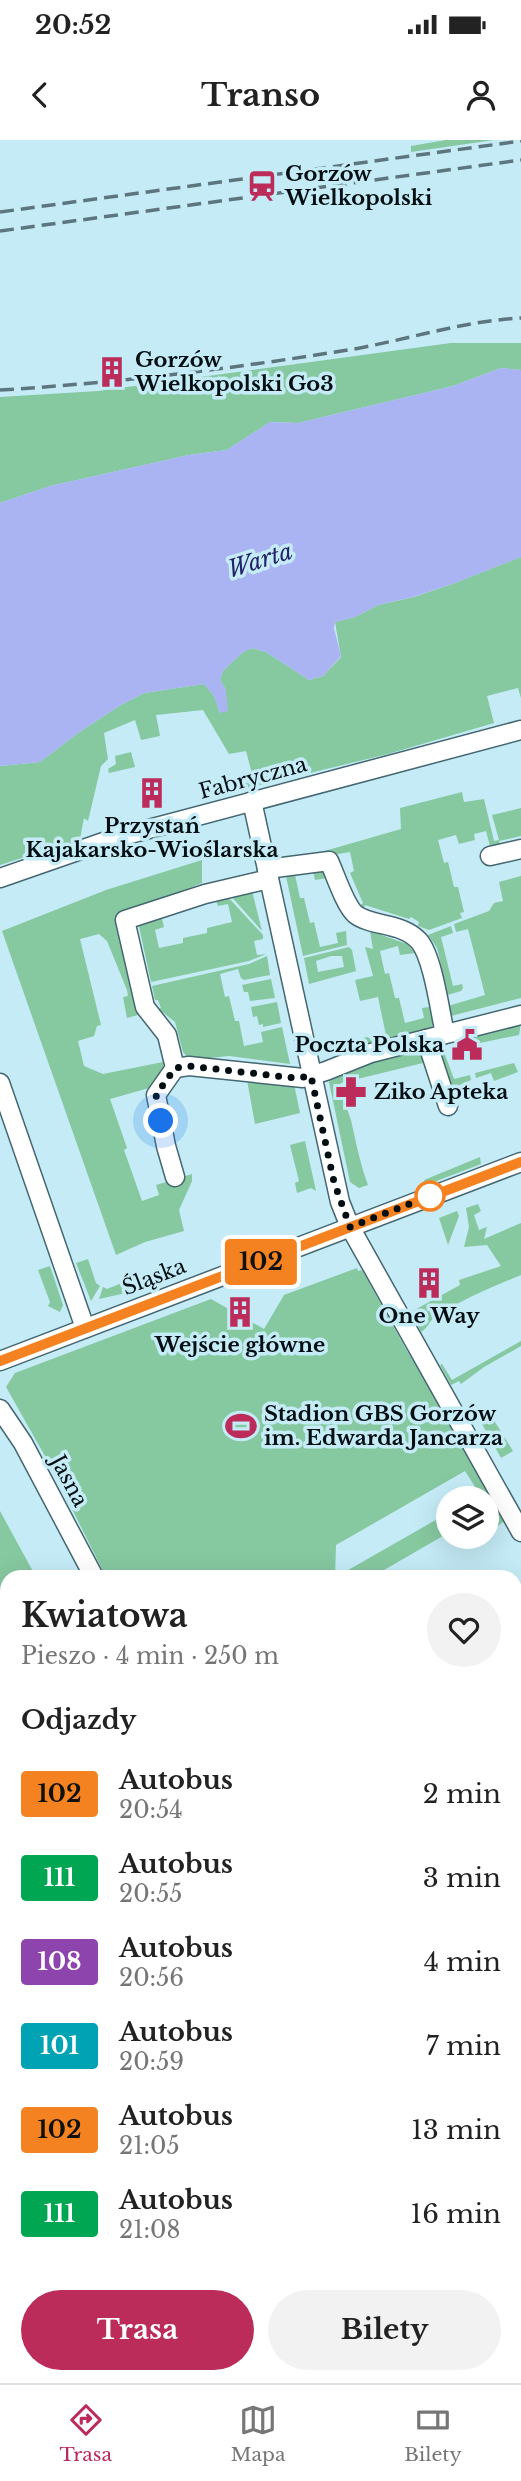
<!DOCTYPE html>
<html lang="pl">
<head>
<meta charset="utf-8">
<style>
  body { margin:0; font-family:"Libre Baskerville",serif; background:#f2f2f2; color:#222; height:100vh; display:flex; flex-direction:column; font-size:26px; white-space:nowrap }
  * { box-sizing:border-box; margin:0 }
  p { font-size:23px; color:#767676 }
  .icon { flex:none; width:38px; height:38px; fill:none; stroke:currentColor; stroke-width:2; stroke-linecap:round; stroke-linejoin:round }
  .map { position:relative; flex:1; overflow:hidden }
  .side { position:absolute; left:0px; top:1430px; width:522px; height:814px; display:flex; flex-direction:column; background:#fff; border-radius:21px 21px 0 0; box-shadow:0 7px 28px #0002 }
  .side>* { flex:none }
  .badge { padding:0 14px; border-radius:5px; font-size:24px; line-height:46px }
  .tools { position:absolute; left:436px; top:1346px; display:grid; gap:14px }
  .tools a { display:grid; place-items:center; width:63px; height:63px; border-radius:50%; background:#fff; box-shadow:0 7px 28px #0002; font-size:35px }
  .you { position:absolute; width:35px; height:35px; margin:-18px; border:5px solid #fff; border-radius:50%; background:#1a73e8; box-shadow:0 0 0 10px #1a73e833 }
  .map>.badge { position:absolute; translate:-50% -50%; box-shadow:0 0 0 4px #fff }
  h2 { padding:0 21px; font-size:26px; line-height:63px }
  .round { display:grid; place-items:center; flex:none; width:74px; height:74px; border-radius:37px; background:#f2f2f2 }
  .headline { display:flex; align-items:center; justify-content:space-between; height:119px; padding:0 21px }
  h1 { font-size:33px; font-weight:800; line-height:52px }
  .button { display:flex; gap:14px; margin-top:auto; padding:14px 21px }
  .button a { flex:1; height:80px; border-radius:42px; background:#bb2c5b; color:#fff; font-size:28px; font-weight:800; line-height:80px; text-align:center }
  .button a+a { background:#f2f2f2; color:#222 }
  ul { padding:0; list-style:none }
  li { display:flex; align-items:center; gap:21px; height:84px; padding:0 21px }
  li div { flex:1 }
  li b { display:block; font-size:26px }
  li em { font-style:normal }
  li .badge { min-width:77px; font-weight:700; text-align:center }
  .status { display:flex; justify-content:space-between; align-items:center; height:49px; padding:0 35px; background:#fff; direction:ltr }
  .status svg { height:19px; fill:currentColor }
  header { display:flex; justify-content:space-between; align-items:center; height:91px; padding:0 21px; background:#fff; font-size:32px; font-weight:800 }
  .menu { display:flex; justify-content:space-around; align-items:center; height:98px; border-top:2px solid #e0e0e0; background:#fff; font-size:19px; color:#767676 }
  .menu a { display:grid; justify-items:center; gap:4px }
  .menu .current { color:#bb2c5b }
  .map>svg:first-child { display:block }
  .green { fill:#86c8a0; fill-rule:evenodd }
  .water { fill:#aab4f2 }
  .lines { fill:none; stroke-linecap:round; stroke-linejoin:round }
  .minor-casing { stroke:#446771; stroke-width:21 }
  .minor { stroke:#fff; stroke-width:18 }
  .rail { stroke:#5d767d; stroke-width:3.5; stroke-dasharray:14 7; stroke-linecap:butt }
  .line-casing { stroke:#fff; stroke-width:16 }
  .line { stroke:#f58220; stroke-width:10 }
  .walk { stroke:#020e11; stroke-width:7; stroke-dasharray:0 12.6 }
  .stop-dot { fill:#fff; stroke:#f58220; stroke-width:3.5 }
  .labels { text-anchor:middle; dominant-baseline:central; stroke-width:7; stroke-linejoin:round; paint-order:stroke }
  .poi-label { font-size:21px; font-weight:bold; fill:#020e11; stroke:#c4ebf6; text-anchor:start }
  .street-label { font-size:21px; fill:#020e11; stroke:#c4ebf6 }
  .water-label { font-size:23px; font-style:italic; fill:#222268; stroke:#c4ebf6 }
</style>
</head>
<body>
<div class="status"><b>20:52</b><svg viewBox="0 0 49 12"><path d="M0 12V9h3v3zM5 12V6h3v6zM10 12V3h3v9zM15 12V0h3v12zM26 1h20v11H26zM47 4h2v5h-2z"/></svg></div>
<header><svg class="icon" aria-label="back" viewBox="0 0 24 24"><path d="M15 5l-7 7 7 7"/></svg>Transo<svg class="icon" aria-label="person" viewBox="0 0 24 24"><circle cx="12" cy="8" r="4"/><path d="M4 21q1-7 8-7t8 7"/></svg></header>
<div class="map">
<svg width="521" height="2243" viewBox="0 0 521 2243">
  <rect width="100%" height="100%" fill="#c4ebf6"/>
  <!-- green -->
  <g class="green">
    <path d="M446 0H494L411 12V6Z"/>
    <path d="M451 203H521V230L501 228 453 246 298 283 270 282 227 310 189 315 50 346 0 363V257L98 251Z"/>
    <path d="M521 417V558L518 548 487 556 494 583 388 614 211 657 209 653 254 641 246 611 229 614 203 570 156 575 160 596 141 600 135 580 104 593 108 619 101 626 88 681 84 678 80 699 0 725V626L40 622 78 593 119 566 144 553 204 544 214 556 220 573 226 550 220 540 223 531 243 512 252 508 266 512 309 540 323 536 341 517 335 482 355 477 378 465 414 457 455 443Z"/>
    <path d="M131 612 135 627 109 633 108 629 116 624 115 616Z"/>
    <path d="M462 652 464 662 484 659 494 701 499 700 492 675 521 668V696L499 701 501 709H495L490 706 486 691 474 694 475 700 459 704 456 695 438 700 444 723 448 722 454 747H458L464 772 460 773 462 778 429 790 418 786 419 782 411 777 409 779 365 765 362 772 357 768 363 763 350 733 354 731 350 712 283 723 401 689 400 668Z"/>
    <path d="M202 720V743L123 774 145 867 138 875 127 878 123 857 128 856 127 850 107 801 99 794 80 799 101 885 97 886 94 896 78 901 84 926 103 934 163 922 164 934 149 948 110 959 127 1008 124 1010 142 1061 159 1055 156 1045 192 1034V1041L179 1070 184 1091 145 1102 116 1115 2 791 106 750Z"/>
    <path d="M310 730H320L327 738 315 740 313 731 295 735 300 758H304L310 783 314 782 320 807 338 803 336 793 346 791 347 805 303 816 286 736Z"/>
    <path d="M521 736V858L447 877 448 866 485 855 468 789 456 792 454 784 489 771 494 763 503 761 499 742Z"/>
    <path d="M252 751 262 791 229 754Z"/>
    <path d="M226 755 263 795V799L254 801 257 815 266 814 249 821 151 842 138 782 161 775 164 787 155 790 159 808 183 803V798L207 793V788L232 782 228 764 218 766 215 758Z"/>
    <path d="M451 786 453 793 441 797 453 846 462 844 463 848 461 851 444 856 440 852 447 850 437 808 428 795Z"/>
    <path d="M370 791 407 804 415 813 400 815 398 806 380 811 385 834 389 833 395 858H399L405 883 424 878 422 868 429 867 433 883 431 890 387 900 378 857 360 861 355 840 373 836 365 807 373 809Z"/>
    <path d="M349 807 352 810 356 831 309 844 304 818ZM331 816H342L344 827 318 832 316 821Z"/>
    <path d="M267 816 270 835 244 840 241 838 238 829 220 834 225 857 229 856 235 881H239L244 906 263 902 261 892 282 887 290 924 229 916 190 920 183 912 175 882 160 870 155 875 152 871 161 868 158 860H155L152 846 249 824Z"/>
    <path d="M271 839 275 858 250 861 248 852H244L242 845Z"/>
    <path d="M277 862 281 883 263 887V884L259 885 257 876 253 877 251 867Z"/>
    <path d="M521 882 519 895 470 905 468 896Z"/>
    <path d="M368 897 375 904 340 916 336 914 335 904Z"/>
    <path d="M441 904 454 939 470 935 471 940 457 946 459 954 452 952 448 946 450 941 441 916H437L434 905Z"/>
    <path d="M422 907 427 922 341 943C340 957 347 967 351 980 356 1002 360 1024 368 1045L359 1048 350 1042 329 942C343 924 399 914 422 907Z"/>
    <path d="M514 923 518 932 494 941 491 933 476 938 475 933Z"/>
    <path d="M247 940 294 944 300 973 255 984Z"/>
    <path d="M305 1001 316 1051 311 1048 297 1053 295 1043 299 1041 290 1005Z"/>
    <path d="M480 1017 481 1024 426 1045 424 1040Z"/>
    <path d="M478 1064 481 1071 474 1075 479 1090 487 1087 484 1099 521 1083V1135C492 1147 463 1159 436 1176 429 1181 428 1188 421 1192L411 1172 460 1145 459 1140 501 1126 487 1105 464 1107 469 1087 466 1068Z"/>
    <path d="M457 1071 459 1076 448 1105 439 1078Z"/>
    <path d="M88 1119 96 1143 100 1146 91 1161 76 1123Z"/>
    <path d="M50 1126 63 1165 60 1172 48 1166 50 1162 38 1130Z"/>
    <path d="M357 1128 358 1131 362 1130 407 1211 477 1324 474 1327 504 1381 496 1388 487 1371 486 1358H472L479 1353 465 1331 336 1405 335 1437H106L50 1325 6 1247 15 1233 211 1159 264 1189 284 1155Z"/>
    <path d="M132 1139 135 1151 99 1159 103 1147 107 1149Z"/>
    <path d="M521 1201V1206L484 1227 461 1244 459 1241 451 1245 440 1225 442 1224 452 1240Z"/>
    <path d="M487 1269 513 1311 501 1318 477 1275Z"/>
    <path d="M0 1371 36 1437H7V2236H514L515 2212 521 2208V2243H0Z"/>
    <path d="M448 1373V1393L372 1437H336Z"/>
    <path d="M521 1956V2061L515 2064 514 1959Z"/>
    <path d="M521 2076V2189H520L515 2179 514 2080Z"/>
  </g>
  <!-- water -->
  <path class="water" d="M501 228 521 230V417L455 443 413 457 378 465 355 477 335 482 334 488 341 516 323 536 309 540 266 512 252 508 243 512 223 531 220 540 226 550 228 571 220 573 214 556 204 544 144 553 119 566 78 593 40 622 0 626V363L50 346 189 315 227 310 270 282 298 283 453 246Z"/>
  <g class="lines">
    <defs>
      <g id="minor">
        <path d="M252 661 340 1062 350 1087 521 1392"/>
        <path d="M490 716 521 709"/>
        <path d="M267 729 329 721C335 734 345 765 355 774 371 787 402 782 419 801 433 817 440 872 445 894"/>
        <path d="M0 738 115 698 521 590"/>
        <path d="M426 899 448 966"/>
        <path d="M175 928 189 926 303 938 326 931 371 913 521 875"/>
        <path d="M0 943 85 1188"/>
        <path d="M175 1037 166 1006 156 955 175 928 167 895 145 867 125 780 205 754 269 739"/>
        <path d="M0 1221 521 1022"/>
        <path d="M0 1269 23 1303 94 1437"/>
        <path d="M514 1501 521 1497"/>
        <path d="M514 1640 521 1637"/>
        <path d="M514 1766 521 1777"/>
        <path d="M514 1910 521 1921"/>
        <path d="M514 2074 521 2071"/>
        <path d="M514 2203 516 2205 521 2202"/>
      </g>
    </defs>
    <!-- minor casing -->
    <use href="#minor" class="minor-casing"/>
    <!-- minor -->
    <use href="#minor" class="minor"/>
    <!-- rail -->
    <g class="rail">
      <path d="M0 72 521 1"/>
      <path d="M0 91 521 20"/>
      <path d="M0 250C118 243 237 228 354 209 410 199 463 181 521 178"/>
    </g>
  </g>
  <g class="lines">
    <defs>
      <path id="line" d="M0 1221 521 1022"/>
    </defs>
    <!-- line casing -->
    <use href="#line" class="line-casing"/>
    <!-- line -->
    <use href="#line" class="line"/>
    <!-- walk -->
    <path class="walk" d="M161 981 156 955 175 928 189 926 295 938 311 936 334 1042 350 1087 430 1056"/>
  </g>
  <!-- icons -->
  <defs>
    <symbol id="station-bare" viewBox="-9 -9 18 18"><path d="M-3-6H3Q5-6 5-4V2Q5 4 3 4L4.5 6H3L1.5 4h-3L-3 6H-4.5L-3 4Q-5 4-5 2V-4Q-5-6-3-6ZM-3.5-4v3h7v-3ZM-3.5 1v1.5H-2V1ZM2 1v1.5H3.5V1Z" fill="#bb2c5b" stroke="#c4ebf6" stroke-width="2.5" paint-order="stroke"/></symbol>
    <symbol id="building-bare" viewBox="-9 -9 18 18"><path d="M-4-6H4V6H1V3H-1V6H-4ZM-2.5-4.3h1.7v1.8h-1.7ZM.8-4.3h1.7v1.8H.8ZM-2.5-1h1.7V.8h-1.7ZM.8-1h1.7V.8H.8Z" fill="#bb2c5b" stroke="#c4ebf6" stroke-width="2.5" paint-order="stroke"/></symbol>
    <symbol id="civic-bare" viewBox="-9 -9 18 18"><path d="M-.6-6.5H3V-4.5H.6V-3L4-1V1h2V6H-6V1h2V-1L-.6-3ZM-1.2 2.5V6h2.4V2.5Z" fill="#bb2c5b" stroke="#c4ebf6" stroke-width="2.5" paint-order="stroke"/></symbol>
    <symbol id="pharmacy-bare" viewBox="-9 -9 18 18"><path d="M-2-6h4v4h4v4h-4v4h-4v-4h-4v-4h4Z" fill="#bb2c5b" stroke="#c4ebf6" stroke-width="2.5" paint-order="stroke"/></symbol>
    <symbol id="stadium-bare" viewBox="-9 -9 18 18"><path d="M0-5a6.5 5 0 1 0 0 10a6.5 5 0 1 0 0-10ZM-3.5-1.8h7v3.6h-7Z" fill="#bb2c5b" stroke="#c4ebf6" stroke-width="2.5" paint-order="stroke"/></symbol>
  </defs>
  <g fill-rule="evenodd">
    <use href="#station-bare" x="240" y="24" width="44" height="44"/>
    <use href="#building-bare" x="90" y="210" width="44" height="44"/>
    <use href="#building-bare" x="130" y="631" width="44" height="44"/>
    <use href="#civic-bare" x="445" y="883" width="44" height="44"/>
    <use href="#pharmacy-bare" x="329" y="930" width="44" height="44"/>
    <use href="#building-bare" x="407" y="1121" width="44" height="44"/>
    <use href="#building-bare" x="218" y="1150" width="44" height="44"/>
    <use href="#stadium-bare" x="219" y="1264" width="44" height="44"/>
  </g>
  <!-- markers -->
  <circle class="stop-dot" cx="430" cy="1056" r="14"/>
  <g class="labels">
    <!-- poi labels -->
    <g class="poi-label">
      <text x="285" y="34">Gorzów<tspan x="285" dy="24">Wielkopolski</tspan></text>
      <text x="135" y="220">Gorzów<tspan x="135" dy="24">Wielkopolski Go3</tspan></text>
      <text x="152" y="686" text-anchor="middle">Przystań<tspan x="152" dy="24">Kajakarsko-Wioślarska</tspan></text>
      <text x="444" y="905" text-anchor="end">Poczta Polska</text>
      <text x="374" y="952">Ziko Apteka</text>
      <text x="429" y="1176" text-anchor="middle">One Way</text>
      <text x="240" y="1205" text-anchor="middle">Wejście główne</text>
      <text x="264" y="1274">Stadion GBS Gorzów<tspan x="264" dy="24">im. Edwarda Jancarza</tspan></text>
    </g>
    <!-- street labels -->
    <g class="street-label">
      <text transform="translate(253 638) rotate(-15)">Fabryczna</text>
      <text transform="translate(154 1137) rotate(-21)">Śląska</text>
      <text transform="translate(69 1341) rotate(62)">Jasna</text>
    </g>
    <!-- water labels -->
    <g class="water-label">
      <text transform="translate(260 420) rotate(-17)">Warta</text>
    </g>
  </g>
</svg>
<div class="tools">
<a><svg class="icon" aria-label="layers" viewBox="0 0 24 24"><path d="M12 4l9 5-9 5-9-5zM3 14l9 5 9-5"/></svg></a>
</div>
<div class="you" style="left:161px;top:981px"></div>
<b class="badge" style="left:261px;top:1122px;background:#f58220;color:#111">102</b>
<section class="side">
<div class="headline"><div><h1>Kwiatowa</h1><p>Pieszo · 4 min · 250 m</p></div><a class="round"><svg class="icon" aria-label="heart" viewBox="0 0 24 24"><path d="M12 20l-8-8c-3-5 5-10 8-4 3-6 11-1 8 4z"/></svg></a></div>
<h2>Odjazdy</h2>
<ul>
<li><span class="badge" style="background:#f58220;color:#111">102</span><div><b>Autobus</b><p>20:54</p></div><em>2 min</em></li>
<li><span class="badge" style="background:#00a651;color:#fff">111</span><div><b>Autobus</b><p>20:55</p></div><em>3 min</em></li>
<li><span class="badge" style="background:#8e44ad;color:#fff">108</span><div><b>Autobus</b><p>20:56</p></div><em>4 min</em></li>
<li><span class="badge" style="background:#00a3b4;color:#fff">101</span><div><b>Autobus</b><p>20:59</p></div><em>7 min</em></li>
<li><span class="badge" style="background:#f58220;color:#111">102</span><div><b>Autobus</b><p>21:05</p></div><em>13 min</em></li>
<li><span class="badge" style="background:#00a651;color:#fff">111</span><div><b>Autobus</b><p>21:08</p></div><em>16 min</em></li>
</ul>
<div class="button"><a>Trasa</a><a>Bilety</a></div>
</section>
</div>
<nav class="menu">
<a class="current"><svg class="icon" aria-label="directions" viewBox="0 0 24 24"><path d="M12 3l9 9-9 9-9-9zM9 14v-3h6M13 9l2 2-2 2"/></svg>Trasa</a>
<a><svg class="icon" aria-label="map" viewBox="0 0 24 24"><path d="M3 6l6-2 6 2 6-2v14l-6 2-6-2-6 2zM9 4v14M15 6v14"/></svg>Mapa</a>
<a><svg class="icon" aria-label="tickets" viewBox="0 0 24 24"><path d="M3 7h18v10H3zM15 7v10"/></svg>Bilety</a>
</nav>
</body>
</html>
